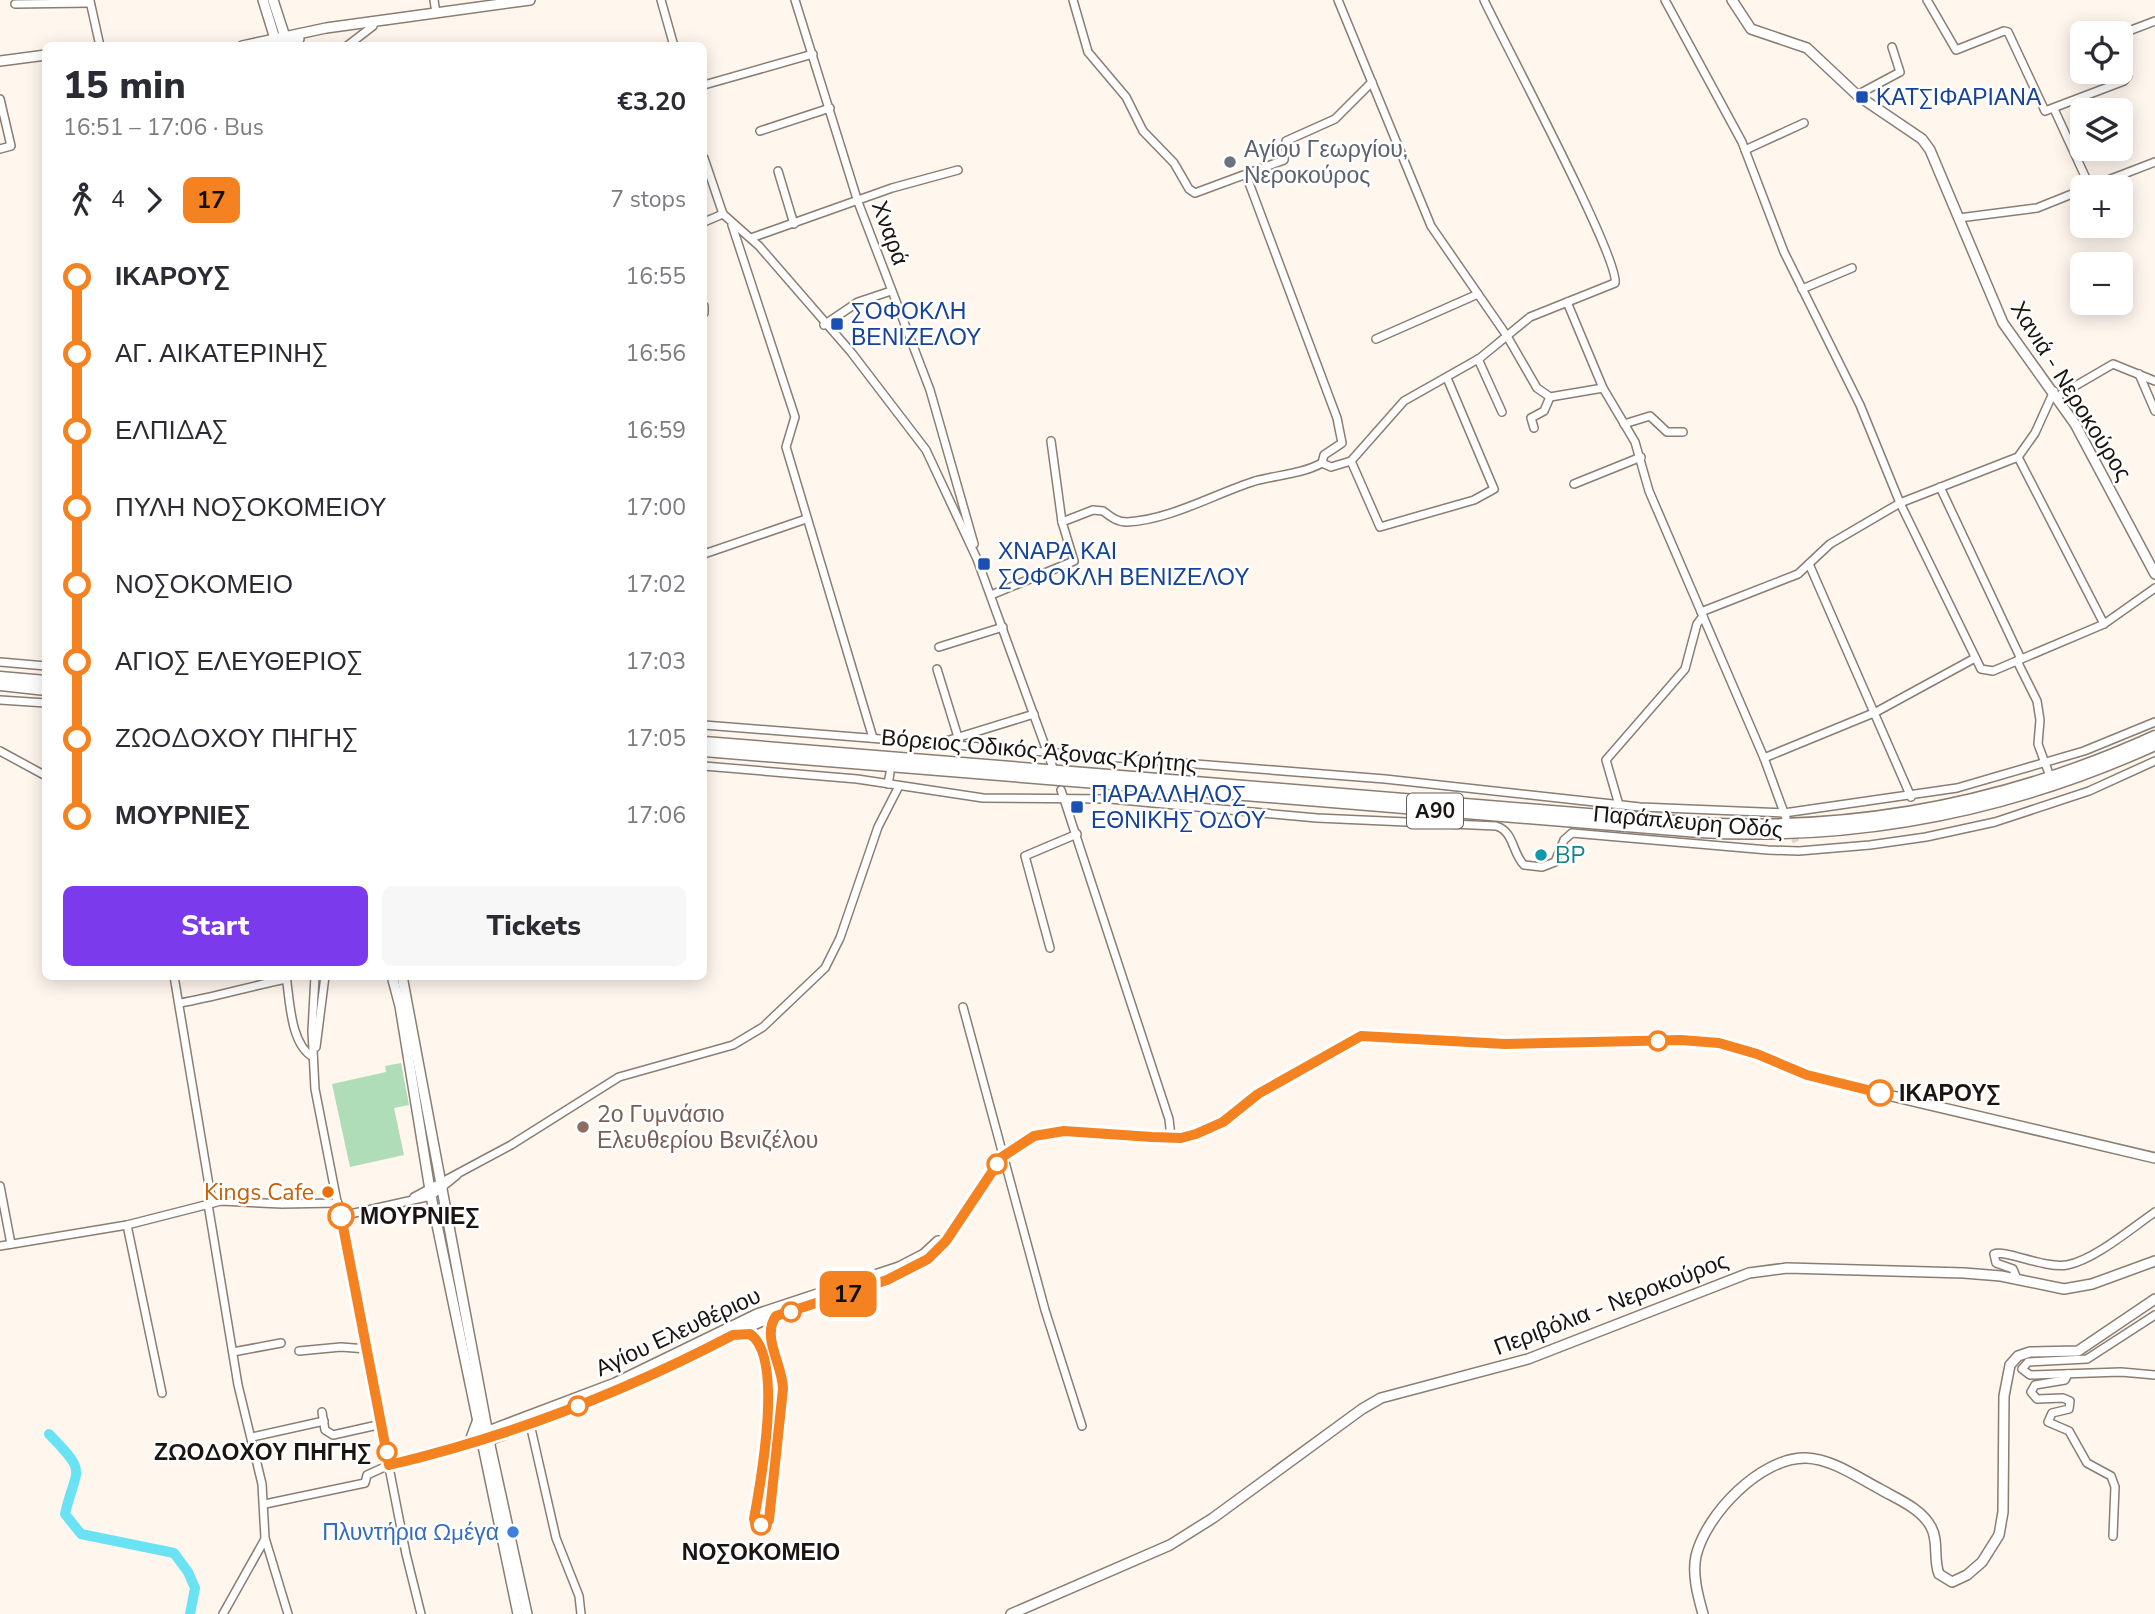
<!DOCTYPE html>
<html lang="en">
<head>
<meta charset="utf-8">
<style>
  body { margin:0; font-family:"Nunito Sans",sans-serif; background:#f7f7f7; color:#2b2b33; height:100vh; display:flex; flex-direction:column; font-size:26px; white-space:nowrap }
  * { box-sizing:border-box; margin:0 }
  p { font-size:23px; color:#7c7c81 }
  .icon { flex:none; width:38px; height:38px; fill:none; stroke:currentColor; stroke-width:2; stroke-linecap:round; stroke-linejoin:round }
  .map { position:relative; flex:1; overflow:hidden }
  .details { position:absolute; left:42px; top:42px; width:665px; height:938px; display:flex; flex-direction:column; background:#fff; border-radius:10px; box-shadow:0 4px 18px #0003 }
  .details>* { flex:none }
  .badge { padding:0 14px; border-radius:10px; font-size:24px; line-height:46px }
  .controls { position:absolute; left:2070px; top:21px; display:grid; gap:14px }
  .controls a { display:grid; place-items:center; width:63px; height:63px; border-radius:10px; background:#fff; box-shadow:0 4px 18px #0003; font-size:35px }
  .map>.badge { position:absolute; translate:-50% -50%; box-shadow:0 0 0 4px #fff }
  .legs { display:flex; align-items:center; gap:10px; height:77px; padding:0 21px; font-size:23px }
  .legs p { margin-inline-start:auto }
  .summary { display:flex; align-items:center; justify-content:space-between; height:119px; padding:0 21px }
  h1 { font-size:38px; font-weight:800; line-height:52px }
  .cta { display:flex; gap:14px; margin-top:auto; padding:14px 21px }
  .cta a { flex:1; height:80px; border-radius:10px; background:#7c3aed; color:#fff; font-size:28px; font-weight:800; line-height:80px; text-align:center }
  .cta a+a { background:#f7f7f7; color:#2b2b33 }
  ul { padding:0 21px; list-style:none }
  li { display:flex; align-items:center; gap:24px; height:77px; font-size:26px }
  li i { display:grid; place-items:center; width:10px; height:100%; margin:0 9px; background:currentColor }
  li i::after { content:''; width:18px; height:18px; margin:-9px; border:5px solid; border-radius:50%; background:#fff }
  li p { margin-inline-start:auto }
  li:first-child i { background:linear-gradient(#0000 50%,currentColor 0) }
  li:last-child i { background:linear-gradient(currentColor 50%,#0000 0) }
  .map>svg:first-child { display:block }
  .green { fill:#afddb7 }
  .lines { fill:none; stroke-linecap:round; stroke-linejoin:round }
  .river { stroke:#69e3f3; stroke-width:10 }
  .minor-tunnel { stroke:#ddd4cd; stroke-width:7; stroke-dasharray:7 3.5; stroke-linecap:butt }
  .minor-casing { stroke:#8a7d72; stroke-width:10 }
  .major-casing { stroke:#8a7d72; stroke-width:12 }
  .highway-casing { stroke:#8a7d72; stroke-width:13 }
  .minor { stroke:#fff; stroke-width:7 }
  .major { stroke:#fff; stroke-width:9 }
  .highway { stroke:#fff; stroke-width:10 }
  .line-1-casing { stroke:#fff; stroke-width:16 }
  .line-1 { stroke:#f58220; stroke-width:10 }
  .transit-dot { fill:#1a4fb4; stroke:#fff; stroke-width:2.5 }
  .worship-dot { fill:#6b7280; stroke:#fff; stroke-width:2.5 }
  .culture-dot { fill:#0f9aa8; stroke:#fff; stroke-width:2.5 }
  .stop-1-dot { fill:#fff; stroke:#f58220; stroke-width:3.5 }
  .education-dot { fill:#8d6e63; stroke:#fff; stroke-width:2.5 }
  .food-dot { fill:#e8710a; stroke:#fff; stroke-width:2.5 }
  .shop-dot { fill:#3f7fe0; stroke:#fff; stroke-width:2.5 }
  .labels { text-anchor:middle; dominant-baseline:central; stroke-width:5; stroke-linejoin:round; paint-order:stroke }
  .shield { fill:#fff; stroke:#5f5b58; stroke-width:2 }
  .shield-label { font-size:21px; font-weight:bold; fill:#1a1511 }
  .transit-label { font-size:23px; fill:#164399; stroke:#fff; text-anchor:start }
  .worship-label { font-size:23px; fill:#5b616d; stroke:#fff; text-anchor:start }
  .street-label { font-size:23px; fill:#1a1511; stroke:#fff }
  .culture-label { font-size:23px; fill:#0d838f; stroke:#fff; text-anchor:start }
  .stop-label { font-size:23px; font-weight:bold; fill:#1a1511; stroke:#fff; text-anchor:start }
  .education-label { font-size:23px; fill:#785e54; stroke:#fff; text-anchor:start }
  .food-label { font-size:23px; fill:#c56008; stroke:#fff; text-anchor:end }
  .shop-label { font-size:23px; fill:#366cbe; stroke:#fff; text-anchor:end }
</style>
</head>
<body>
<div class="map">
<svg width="2155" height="1614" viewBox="0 0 2155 1614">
  <rect width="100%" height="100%" fill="#fff6ee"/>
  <!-- green -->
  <g class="green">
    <path d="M401 1063 409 1105 394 1108 404 1155 350 1167 332 1084 386 1072 385 1066Z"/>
    <path d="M776 1371 780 1385 774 1450 769 1456 766 1450 771 1374Z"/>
  </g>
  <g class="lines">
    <!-- river -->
    <path class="river" d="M49 1434C89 1475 76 1466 65 1514L81 1534 174 1553 188 1572 195 1588 190 1614"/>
    <!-- minor-tunnel -->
    <path class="minor-tunnel" d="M1790 829 1796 842"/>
    <defs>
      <g id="minor">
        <path d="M434 0 436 13"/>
        <path d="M661 0 674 46"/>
        <path d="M795 0 858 202 930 390 974 544"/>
        <path d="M1073 0 1088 52 1126 97 1143 131 1174 163 1189 189 1195 193 1284 160 1286 141 1335 119 1372 82"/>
        <path d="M1338 0 1431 226 1507 336 1537 388 1550 397 1603 388"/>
        <path d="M1665 0 1742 142 1784 252 1860 405 1900 503 1981 669 1993 671 2104 624 2155 588"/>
        <path d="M1927 0 1956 50 2004 31 2008 32 2045 111 2124 81 2128 76 2121 63"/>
        <path d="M90 1 100 46"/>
        <path d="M15 4 90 3"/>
        <path d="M2121 34 2155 21"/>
        <path d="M347 46 373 26"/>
        <path d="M704 85 813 54"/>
        <path d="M1857 95 1900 72 1892 47"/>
        <path d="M0 99 11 146 0 149"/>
        <path d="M2054 109 2090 187"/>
        <path d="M760 131 830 108"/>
        <path d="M1745 150 1804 123"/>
        <path d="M704 158 723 214 759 246 851 352 926 450 977 559 1052 765"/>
        <path d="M778 171 794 224"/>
        <path d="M1246 175 1337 418 1342 443 1324 455 1322 463 1331 467 1351 461 1380 527 1474 500 1494 489 1447 378"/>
        <path d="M2090 187 2155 162"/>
        <path d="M1959 218 2037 208 2082 190"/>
        <path d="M704 222 723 214"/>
        <path d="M732 225 795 417 786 447 873 738"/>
        <path d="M751 238 892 188 958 170"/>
        <path d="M1802 289 1852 268"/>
        <path d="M1567 302 1603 388 1635 442 1649 491 1764 758 1786 818"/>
        <path d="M704 306V313"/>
        <path d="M824 325 858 302 891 291"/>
        <path d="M1376 339 1478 294"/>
        <path d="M1478 359 1502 412"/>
        <path d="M2139 374 2155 411"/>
        <path d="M2058 396 2113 364 2155 381"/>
        <path d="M1624 424 1650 416 1667 432H1683"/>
        <path d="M1534 428 1531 418 1544 411 1550 397"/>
        <path d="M1051 441 1062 522"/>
        <path d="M2018 457 2104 624"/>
        <path d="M1351 461 1404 401 1480 358 1530 317 1615 283C1620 259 1502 39 1484 0"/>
        <path d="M1574 484 1641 457"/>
        <path d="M1940 487 2021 659"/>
        <path d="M704 554 806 519"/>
        <path d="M1809 564 1911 797"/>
        <path d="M991 595 1074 561 1062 522 1093 510 1103 511C1111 517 1117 522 1127 522 1170 520 1214 494 1255 481 1277 475 1302 474 1322 463"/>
        <path d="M1701 612 1798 574 1830 544 1900 503 2018 457 2035 433 2054 391"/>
        <path d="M939 647 1003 627"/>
        <path d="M2017 661 2037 701 2040 720 2038 744 2048 771"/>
        <path d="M0 662 46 666"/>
        <path d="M937 669 958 737"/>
        <path d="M0 700 46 703"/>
        <path d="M704 725 1385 779 1640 807 1784 813 1957 788 2084 751 2155 722"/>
        <path d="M943 742 1034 714"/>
        <path d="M0 751 46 776"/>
        <path d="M1764 758 1876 712 1975 658"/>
        <path d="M704 766 857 779 983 798 1110 799 1317 818 1496 826C1514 831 1512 853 1524 865L1542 867 1555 862 1564 840 1572 833 1768 850 1799 851 1870 845 1926 837 1995 822 2089 791 2155 761"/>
        <path d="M888 784 890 773"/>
        <path d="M1061 790 1169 1119 1171 1137"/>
        <path d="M1619 805 1606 760 1685 669 1697 624 1703 616"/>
        <path d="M1050 948 1025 856 1077 834"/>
        <path d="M174 976 212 1203"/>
        <path d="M286 976C290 1000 290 1044 313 1057"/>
        <path d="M315 976 312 1031 315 1089 406 1554 421 1614"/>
        <path d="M180 1003C216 997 250 986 287 979"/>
        <path d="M963 1007 1045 1310 1082 1426"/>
        <path d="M316 1047 325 976"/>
        <path d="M0 1186 11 1244"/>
        <path d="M414 1197 511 1145 619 1077 733 1045 763 1027 825 968 840 938 878 827 899 786"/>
        <path d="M208 1204 238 1385 262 1484 265 1538 288 1614"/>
        <path d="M341 1216 431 1196 457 1175"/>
        <path d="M127 1225 162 1393"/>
        <path d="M0 1246 127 1225 221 1201 282 1204 338 1203"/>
        <path d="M2017 1279 2013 1269 1996 1263 1994 1254C2004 1249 2045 1269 2067 1265 2094 1260 2132 1228 2155 1212"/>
        <path d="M2155 1315 2087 1359 2028 1362 2022 1369 2030 1375 2121 1372 2155 1375"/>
        <path d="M299 1351 341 1347 367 1349"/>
        <path d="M233 1352 281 1343"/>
        <path d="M2068 1374 2065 1380 2035 1385 2031 1392 2037 1399 2063 1398 2070 1401 2069 1409 2052 1413 2048 1422 2069 1431 2087 1463 2111 1476 2115 1487 2113 1536"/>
        <path d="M322 1412 325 1430 333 1435 382 1424"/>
        <path d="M530 1424 556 1538 579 1596 581 1614"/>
        <path d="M252 1437 324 1421"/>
        <path d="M265 1504 365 1483 367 1475 389 1465 482 1443"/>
        <path d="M223 1614 265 1539"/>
      </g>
      <g id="major">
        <path d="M263 0 276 42"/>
        <path d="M273 0 286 40"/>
        <path d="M1732 0 1751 29 1807 48 1857 95 1922 139 1930 150 2003 323 2075 424 2155 574"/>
        <path d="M242 46 326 28 530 0"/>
        <path d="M268 46 299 39"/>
        <path d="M0 61 46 55"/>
        <path d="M392 976 400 1006 431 1196 518 1614"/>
        <path d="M402 976 491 1450 527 1614"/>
        <path d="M483 1433 615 1383 757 1314 899 1267 924 1254 938 1241"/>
        <path d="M471 1438 477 1422"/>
        <path d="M482 1443 618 1391 760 1322 869 1287 916 1267 946 1241 1002 1157 1034 1136 1064 1131 1132 1136 1181 1138 1196 1134 1223 1122 1258 1094 1361 1036 1505 1044 1681 1040 1719 1043 1757 1054 1820 1079 2155 1158"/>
        <path d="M1011 1614 1170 1545 1213 1518 1362 1409 1381 1398 1528 1359 1749 1273 1787 1268 1964 1273 2001 1276 2064 1289 2092 1284 2155 1261"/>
        <path d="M1703 1614C1698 1596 1692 1575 1696 1556 1706 1514 1761 1457 1806 1458 1832 1459 1857 1477 1880 1489 1897 1499 1921 1508 1931 1527 1939 1541 1933 1559 1939 1574L1952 1582 1967 1575 1982 1562 1999 1535 2003 1512 2004 1396 2010 1365 2018 1356 2030 1352 2078 1351 2155 1299"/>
      </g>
      <g id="highway">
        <path d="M0 677 46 681"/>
        <path d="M0 685 46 690"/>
        <path d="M704 742 1699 823C1858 832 2010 802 2155 736"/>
        <path d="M704 751 1699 832C1858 841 2010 811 2155 745"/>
      </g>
    </defs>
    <!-- minor casing -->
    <use href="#minor" class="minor-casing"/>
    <!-- major casing -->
    <use href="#major" class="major-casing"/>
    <!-- highway casing -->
    <use href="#highway" class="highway-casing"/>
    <!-- minor -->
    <use href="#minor" class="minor"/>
    <!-- major -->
    <use href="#major" class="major"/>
    <!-- highway -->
    <use href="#highway" class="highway"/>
  </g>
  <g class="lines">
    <defs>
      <path id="line-1" d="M341 1216 389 1465C509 1437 624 1392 733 1335L750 1334C784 1357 761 1481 754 1519L756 1525H764L769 1520 783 1389C783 1365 761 1337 776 1316L887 1280 928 1259 946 1241 1002 1157 1034 1136 1064 1131 1152 1137 1181 1138 1196 1134 1223 1122 1258 1094 1361 1036 1505 1044 1681 1040 1719 1043 1757 1054 1807 1075 1880 1093"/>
    </defs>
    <!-- line-1 casing -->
    <use href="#line-1" class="line-1-casing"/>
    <!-- line-1 -->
    <use href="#line-1" class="line-1"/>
  </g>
  <!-- markers -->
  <g class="transit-dot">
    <rect x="1855" y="90" width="14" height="14" rx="3.5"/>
    <rect x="830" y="317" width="14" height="14" rx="3.5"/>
    <rect x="977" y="557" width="14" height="14" rx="3.5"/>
    <rect x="1070" y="800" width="14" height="14" rx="3.5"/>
  </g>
  <circle class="worship-dot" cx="1230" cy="162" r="7"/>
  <circle class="culture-dot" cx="1541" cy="855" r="7"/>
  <g class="stop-1-dot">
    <circle cx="1658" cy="1041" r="9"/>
    <circle cx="1880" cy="1093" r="12"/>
    <circle cx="997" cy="1164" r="9"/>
    <circle cx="341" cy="1216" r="12"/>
    <circle cx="791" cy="1312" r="9"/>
    <circle cx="578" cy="1406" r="9"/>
    <circle cx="387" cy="1452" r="9"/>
    <circle cx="761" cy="1525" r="9"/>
  </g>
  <circle class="education-dot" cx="583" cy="1127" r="7"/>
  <circle class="food-dot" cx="328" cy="1192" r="7"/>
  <circle class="shop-dot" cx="513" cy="1532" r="7"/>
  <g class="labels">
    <!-- shield labels -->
    <rect class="shield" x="1407" y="793.5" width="56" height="35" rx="5"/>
    <g class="shield-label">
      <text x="1435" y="811">Α90</text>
    </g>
    <!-- transit labels -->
    <g class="transit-label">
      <text x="1876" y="97">ΚΑΤΣΙΦΑΡΙΑΝΑ</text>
      <text x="851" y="311">ΣΟΦΟΚΛΗ<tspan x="851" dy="26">ΒΕΝΙΖΕΛΟΥ</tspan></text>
      <text x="998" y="551">ΧΝΑΡΑ ΚΑΙ<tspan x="998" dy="26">ΣΟΦΟΚΛΗ ΒΕΝΙΖΕΛΟΥ</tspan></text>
      <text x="1091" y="794">ΠΑΡΑΛΛΗΛΟΣ<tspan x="1091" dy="26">ΕΘΝΙΚΗΣ ΟΔΟΥ</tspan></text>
    </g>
    <!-- worship labels -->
    <g class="worship-label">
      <text x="1244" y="149">Αγίου Γεωργίου,<tspan x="1244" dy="26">Νεροκούρος</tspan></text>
    </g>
    <!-- street labels -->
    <g class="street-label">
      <text transform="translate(890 233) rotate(70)">Χναρά</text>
      <text transform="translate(2071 391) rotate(58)">Χανιά - Νεροκούρος</text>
      <text transform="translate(1039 751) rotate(5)">Βόρειος Οδικός Άξονας Κρήτης</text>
      <text transform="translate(1688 822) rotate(5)">Παράπλευρη Οδός</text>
      <text transform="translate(1611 1304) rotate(-21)">Περιβόλια - Νεροκούρος</text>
      <text transform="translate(678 1332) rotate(-25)">Αγίου Ελευθέριου</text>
    </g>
    <!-- culture labels -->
    <g class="culture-label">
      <text x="1555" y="855">BP</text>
    </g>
    <!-- stop labels -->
    <g class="stop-label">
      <text x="1899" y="1093">ΙΚΑΡΟΥΣ</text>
      <text x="360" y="1216">ΜΟΥΡΝΙΕΣ</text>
      <text x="371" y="1452" text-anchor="end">ΖΩΟΔΟΧΟΥ ΠΗΓΗΣ</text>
      <text x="761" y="1552" text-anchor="middle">ΝΟΣΟΚΟΜΕΙΟ</text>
    </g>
    <!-- education labels -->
    <g class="education-label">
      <text x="597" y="1114">2ο Γυμνάσιο<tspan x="597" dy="26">Ελευθερίου Βενιζέλου</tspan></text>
    </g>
    <!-- food labels -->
    <g class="food-label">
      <text x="314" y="1192">Kings Cafe</text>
    </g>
    <!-- shop labels -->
    <g class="shop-label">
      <text x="499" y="1532">Πλυντήρια Ωμέγα</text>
    </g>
  </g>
</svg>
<div class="controls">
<a><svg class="icon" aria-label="locate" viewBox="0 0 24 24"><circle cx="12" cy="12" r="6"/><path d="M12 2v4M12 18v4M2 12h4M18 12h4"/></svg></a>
<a><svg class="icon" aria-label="layers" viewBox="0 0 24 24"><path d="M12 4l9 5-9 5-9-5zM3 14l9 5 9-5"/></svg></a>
<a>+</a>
<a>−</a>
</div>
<b class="badge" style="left:848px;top:1294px;background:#f58220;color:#111">17</b>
<section class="details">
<div class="summary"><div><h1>15 min</h1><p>16:51 – 17:06 · Bus</p></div><b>€3.20</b></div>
<div class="legs"><svg class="icon" aria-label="walk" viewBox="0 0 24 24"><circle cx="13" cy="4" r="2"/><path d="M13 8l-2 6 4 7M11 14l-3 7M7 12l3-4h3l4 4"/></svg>4<svg class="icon" aria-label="forward" viewBox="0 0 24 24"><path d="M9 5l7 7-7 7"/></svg><b class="badge" style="background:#f58220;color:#111">17</b><p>7 stops</p></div>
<ul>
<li><i style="color:#f58220"></i><b>ΙΚΑΡΟΥΣ</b><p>16:55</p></li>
<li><i style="color:#f58220"></i><span>ΑΓ. ΑΙΚΑΤΕΡΙΝΗΣ</span><p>16:56</p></li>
<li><i style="color:#f58220"></i><span>ΕΛΠΙΔΑΣ</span><p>16:59</p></li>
<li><i style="color:#f58220"></i><span>ΠΥΛΗ ΝΟΣΟΚΟΜΕΙΟΥ</span><p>17:00</p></li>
<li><i style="color:#f58220"></i><span>ΝΟΣΟΚΟΜΕΙΟ</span><p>17:02</p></li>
<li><i style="color:#f58220"></i><span>ΑΓΙΟΣ ΕΛΕΥΘΕΡΙΟΣ</span><p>17:03</p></li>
<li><i style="color:#f58220"></i><span>ΖΩΟΔΟΧΟΥ ΠΗΓΗΣ</span><p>17:05</p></li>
<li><i style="color:#f58220"></i><b>ΜΟΥΡΝΙΕΣ</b><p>17:06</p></li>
</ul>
<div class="cta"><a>Start</a><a>Tickets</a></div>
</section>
</div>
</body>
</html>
